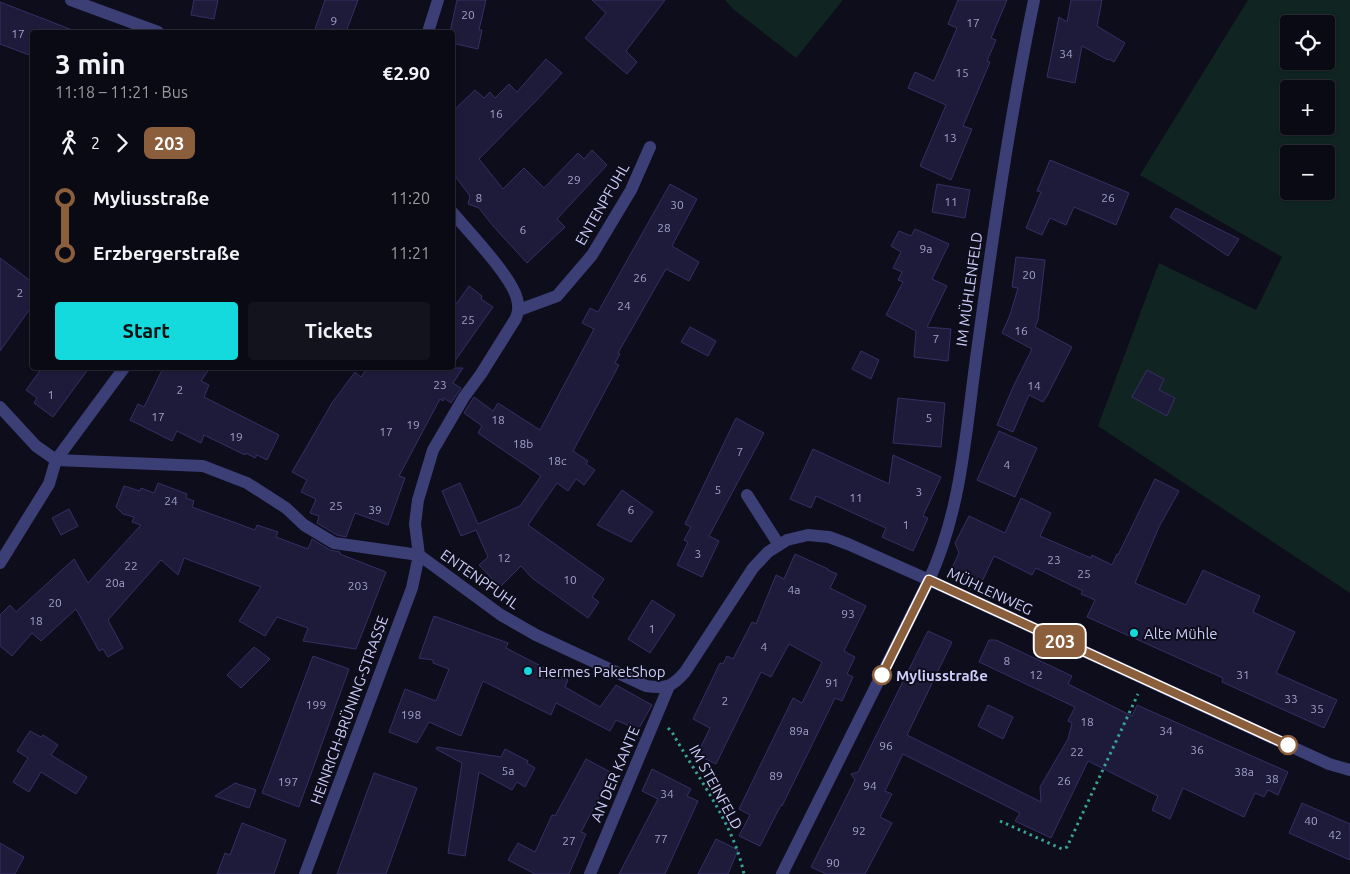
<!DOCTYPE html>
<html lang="en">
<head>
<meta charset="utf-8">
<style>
  body { margin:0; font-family:Ubuntu,sans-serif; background:#13131d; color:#f1f3f6; height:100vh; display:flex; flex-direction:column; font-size:19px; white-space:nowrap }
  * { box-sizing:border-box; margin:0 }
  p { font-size:16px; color:#999aa0 }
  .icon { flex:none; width:28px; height:28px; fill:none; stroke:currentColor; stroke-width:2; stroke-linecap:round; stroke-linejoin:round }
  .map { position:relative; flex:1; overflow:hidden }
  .drawer { position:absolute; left:30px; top:30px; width:425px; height:340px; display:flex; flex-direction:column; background:#0a0a14; border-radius:5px; box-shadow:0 1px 4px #0004,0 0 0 1px #2a2b34 }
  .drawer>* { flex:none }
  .badge { padding:0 10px; border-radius:8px; font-size:18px; line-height:32px }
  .tools { position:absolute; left:1280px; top:15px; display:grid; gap:10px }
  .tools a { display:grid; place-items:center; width:55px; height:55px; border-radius:5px; background:#0a0a14; box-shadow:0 1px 4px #0004,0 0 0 1px #2a2b34; font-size:25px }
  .map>.badge { position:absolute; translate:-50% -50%; box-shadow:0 0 0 2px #fff }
  .legs { display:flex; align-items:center; gap:8px; height:55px; padding:0 25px; font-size:16px }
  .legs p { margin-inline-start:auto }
  .head { display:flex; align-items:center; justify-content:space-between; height:85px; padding:0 25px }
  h1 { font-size:28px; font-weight:700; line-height:38px }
  .primary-button { display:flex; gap:10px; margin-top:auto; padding:10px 25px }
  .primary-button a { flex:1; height:58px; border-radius:5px; background:#14dade; color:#111; font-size:20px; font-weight:700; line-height:58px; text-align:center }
  .primary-button a+a { background:#13131d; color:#f1f3f6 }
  ul { padding:0 25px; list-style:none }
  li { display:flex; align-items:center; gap:18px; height:55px; font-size:19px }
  li i { display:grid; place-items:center; width:8px; height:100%; margin:0 6px; background:currentColor }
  li i::after { content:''; width:12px; height:12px; margin:-6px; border:4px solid; border-radius:50%; background:#0a0a14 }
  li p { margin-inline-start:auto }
  li:first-child i { background:linear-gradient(#0000 50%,currentColor 0) }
  li:last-child i { background:linear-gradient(currentColor 50%,#0000 0) }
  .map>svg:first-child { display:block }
  .green { fill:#102522; fill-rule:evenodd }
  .building { fill:#1e1b3a; stroke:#352f64 }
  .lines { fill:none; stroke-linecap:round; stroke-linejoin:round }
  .path { stroke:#37a394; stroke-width:3; stroke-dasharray:2.5 4; stroke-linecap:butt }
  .minor { stroke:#3c3e76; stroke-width:12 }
  .line-1-casing { stroke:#fff; stroke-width:11 }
  .line-1 { stroke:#8b5e3c; stroke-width:8 }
  .poi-dot { fill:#14dade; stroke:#0e0d1b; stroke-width:2 }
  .stop-1-dot { fill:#fff; stroke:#8b5e3c; stroke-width:2.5 }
  .labels { text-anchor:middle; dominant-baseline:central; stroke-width:4; stroke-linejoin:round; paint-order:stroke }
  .number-label { font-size:12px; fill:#a1a0ca }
  .street-label { font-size:15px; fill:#cdccfa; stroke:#0e0d1b }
  .poi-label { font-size:15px; fill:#cdccfa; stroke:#0e0d1b; text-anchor:start }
  .stop-label { font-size:15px; font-weight:bold; fill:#cdccfa; stroke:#0e0d1b; text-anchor:start }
</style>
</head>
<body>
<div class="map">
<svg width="1350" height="874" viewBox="0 0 1350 874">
  <rect width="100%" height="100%" fill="#0e0d1b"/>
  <!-- green -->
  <g class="green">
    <path d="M725 0H843L796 58 733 9Z"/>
    <path d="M1248 0H1350V593L1098 426 1159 263 1256 310 1282 257 1140 175ZM1289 24H1326V61H1289ZM1289 89H1326V126H1289ZM1289 154H1326V191H1289Z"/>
  </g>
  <!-- building -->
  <g class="building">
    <path d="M194 0H218L214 19 191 15Z"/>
    <path d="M325 0H358L346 32H314Z"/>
    <path d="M457 0H486L479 30H482L478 49 452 43V32H450Z"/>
    <path d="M592 0H665L626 51 637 62 627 74 585 38 606 13Z"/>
    <path d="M958 0H1007L991 38 996 40 987 61 990 62 963 126 972 129 951 180 920 166 946 105 908 88 915 72 934 81 957 28 948 24Z"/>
    <path d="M1071 0H1102L1097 26 1125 43 1114 62 1109 59 1108 60 1082 46 1075 83 1047 77 1059 17 1067 22Z"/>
    <path d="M0 2 75 31V32H32V56L0 44Z"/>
    <path d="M546 59 562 73 535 102 479 159 503 189 524 168 544 188 578 153 584 159 592 150 607 165 557 219 565 227 527 263 493 226 479 208 468 204 470 196 452 172V112L475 90 484 98 490 92 495 98 509 84 517 92Z"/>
    <path d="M1050 160 1129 193 1116 225 1074 207 1066 225 1050 218 1042 235 1026 228 1041 192 1037 191Z"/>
    <path d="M670 184 697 199 672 246 699 262 689 281 666 269 618 353 620 354 615 363 619 365 573 451 588 461 586 464 595 470 584 485 576 479 568 491 557 483 528 525 604 579 592 597 599 602 588 618 532 578 521 566 500 587 479 565 488 557 476 530 461 536 442 491 460 483 478 524 520 506 541 476 478 433 482 426 464 413 474 397 493 411 498 403 540 430 594 329 582 323 590 308 598 312Z"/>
    <path d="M937 184 970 190 965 218 932 212Z"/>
    <path d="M1176 208 1239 239 1228 256 1170 217Z"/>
    <path d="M915 229 949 244 932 279 947 286 927 327 951 329 948 361 914 357 916 331 886 315 903 282 898 280 902 272 893 268 901 252 891 246 899 231 911 236Z"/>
    <path d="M1016 257 1045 260 1038 320 1035 327 1072 347 1047 396 1043 402 1029 395 1013 432 997 425 1013 387 1032 349 1002 333 1010 315 1018 288 1012 287Z"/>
    <path d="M0 258 32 282V306L0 351Z"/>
    <path d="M469 286 482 296 481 299 493 307 452 365V310Z"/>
    <path d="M690 327 716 341 708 356 681 342Z"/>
    <path d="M861 351 879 360 871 379 852 369Z"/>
    <path d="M42 368H89L53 417 34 403 37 398 26 390Z"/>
    <path d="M163 368H210L201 381 209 385 204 397 279 435 267 460 257 455 255 458 246 453 245 455 204 435 201 443 177 431 172 441 130 420 138 404 144 407Z"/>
    <path d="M367 368H463L453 383 461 388 451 403 444 398 443 401 440 399 399 476 405 478 388 525 355 513 346 537 337 535 317 523 319 516 310 513 316 499 301 492 307 480 292 472 332 403 355 372 361 377Z"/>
    <path d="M1147 370 1164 379 1159 390 1175 398 1167 416 1132 397Z"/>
    <path d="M898 398 945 403 941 447 893 443Z"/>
    <path d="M736 418 764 433 709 536 719 541 702 577 677 565 688 542 684 540 691 527 685 524Z"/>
    <path d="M999 431 1037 448 1015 497 977 480Z"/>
    <path d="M813 449 889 484 893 455 941 477 923 516 928 518 913 551 882 537 886 528 816 496 811 508 790 499Z"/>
    <path d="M1155 479 1179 491 1159 527 1135 583 1186 605 1203 570 1260 596 1253 612 1295 632 1276 673 1337 700 1324 728 1222 682 1223 678 1087 617 1095 600 1081 594 1083 591 1036 568 1032 575 994 556 980 586 950 572 959 553 955 543 969 516 1005 533 1021 498 1051 513 1040 536 1091 558 1092 555 1112 565 1117 554 1118 555Z"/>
    <path d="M158 483 187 494 186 498 194 501 192 507 255 530 257 525 278 532 276 537 308 549 312 539 330 550 340 552V554L386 572 356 649 303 641 308 628 277 617 265 636 239 621 261 587 184 558 178 575 161 560 108 620 123 648 108 657 103 649 99 651 76 609 41 641 32 633 12 656 0 646V615L10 605 16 612 74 559 88 583 141 525 132 522 134 517 123 514 116 507 124 486 140 491 141 488 154 493Z"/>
    <path d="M622 490 653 512 631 542 597 525Z"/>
    <path d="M69 509 78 526 61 535 52 518Z"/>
    <path d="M795 554 828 569V570L837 574 830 588 866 606 844 651 855 657 847 674 853 677 842 701 835 698 782 806 781 805 760 846 739 836 750 815 739 809 793 698 802 703 822 662 789 644 771 677 761 672 716 764 697 755 710 728 693 719 720 663 723 664 727 656 733 659 752 622 756 624 776 575 784 579Z"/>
    <path d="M652 600 675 615 650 653 628 639Z"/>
    <path d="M434 616 508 643 506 648 568 680 565 687 600 707 616 685 652 705 638 730 616 720 610 731 556 703 551 715 483 681 461 736 429 722 417 743 389 732 405 689 436 701 449 669 433 663V660L419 658Z"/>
    <path d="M928 631 952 642 907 735 1041 802 1040 787 1068 739 1072 723 1068 721 1075 707 979 662 989 640H996L1072 676 1068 684 1132 716 1137 705 1288 772 1278 795 1268 790 1264 797 1255 793 1244 817 1183 788 1170 819 1152 810 1158 796 1088 761 1051 838 1015 821 1020 813 903 754 885 791 892 794 880 817 892 823 865 874H826L811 867 855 780 851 774 858 772Z"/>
    <path d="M254 647 270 659 241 688 227 675Z"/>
    <path d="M313 656 349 669 299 807 262 793Z"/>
    <path d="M988 705 1013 717 1003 739 978 726Z"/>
    <path d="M30 731 41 737 43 735 58 745 51 755 87 777 76 794 41 772 29 792 13 782 28 758 17 751Z"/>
    <path d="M437 747 501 757 505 749 528 761 527 763 535 768 525 787 517 782 512 790 479 772 465 856 448 853 462 763 436 749Z"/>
    <path d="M586 759 612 773 581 832 586 834 569 874H535L508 860 518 843 535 852 552 815 555 816Z"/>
    <path d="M652 769 691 789 687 796 698 801 665 874H619L658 799 642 791Z"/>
    <path d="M374 773 417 788 386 874H337Z"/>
    <path d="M235 783 256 790 249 808 215 796Z"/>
    <path d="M1302 803 1350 824V860L1289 833Z"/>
    <path d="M242 823 286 840 274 874H217L225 853 230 855Z"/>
    <path d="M716 839 738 850 728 874H698Z"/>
    <path d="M0 843 24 857 15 874H0Z"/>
  </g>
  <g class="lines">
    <!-- path -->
    <g class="path">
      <path d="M668 728 672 732C697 777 733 822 744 874"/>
      <path d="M1000 821 1062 849 1067 847 1138 694"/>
    </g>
    <!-- minor -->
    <g class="minor">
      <path d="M71 0 158 32"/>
      <path d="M428 32 438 0"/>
      <path d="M452 212C469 232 512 277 517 299 519 306 519 311 516 318L481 374 464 397 433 450 418 500 415 524 419 555 501 615 536 635 646 686C666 689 672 687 685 672L753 568 768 552 787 540 808 535 829 537 848 544 929 580 1329 764 1350 770"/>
      <path d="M519 310 557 296 592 255 631 190 650 147"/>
      <path d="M0 407 36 446 56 460"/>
      <path d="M56 460 203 466 247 483 286 508 304 525 334 543 419 555 412 588 305 874"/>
      <path d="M747 495 779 545"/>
      <path d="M0 563 49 484 56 460 124 368"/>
      <path d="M590 874 669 686"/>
      <path d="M782 874 929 580C962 509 966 428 977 351 993 234 1010 116 1034 0"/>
    </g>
  </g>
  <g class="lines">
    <defs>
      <path id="line-1" d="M882 675 929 580 1288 745"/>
    </defs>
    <!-- line-1 casing -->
    <use href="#line-1" class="line-1-casing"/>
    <!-- line-1 -->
    <use href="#line-1" class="line-1"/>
  </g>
  <!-- markers -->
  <g class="poi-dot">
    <circle cx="1134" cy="633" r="5"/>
    <circle cx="528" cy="671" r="5"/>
  </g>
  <g class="stop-1-dot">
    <circle cx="882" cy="675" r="9"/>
    <circle cx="1288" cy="745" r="9"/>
  </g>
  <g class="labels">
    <!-- number labels -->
    <g class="number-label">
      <text x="468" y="14">20</text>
      <text x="334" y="20">9</text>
      <text x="973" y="22">17</text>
      <text x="18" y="33">17</text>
      <text x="1066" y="53">34</text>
      <text x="962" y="72">15</text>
      <text x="496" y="113">16</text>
      <text x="950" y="137">13</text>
      <text x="574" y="179">29</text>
      <text x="479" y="197">8</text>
      <text x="1108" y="197">26</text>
      <text x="951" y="201">11</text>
      <text x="677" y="204">30</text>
      <text x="664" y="227">28</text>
      <text x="523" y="229">6</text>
      <text x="926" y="248">9a</text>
      <text x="1029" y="274">20</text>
      <text x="640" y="277">26</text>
      <text x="20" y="292">2</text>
      <text x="624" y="305">24</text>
      <text x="468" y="319">25</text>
      <text x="1021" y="330">16</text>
      <text x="936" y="338">7</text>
      <text x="440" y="384">23</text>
      <text x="1034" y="385">14</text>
      <text x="180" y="389">2</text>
      <text x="51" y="394">1</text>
      <text x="158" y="416">17</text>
      <text x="929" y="417">5</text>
      <text x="498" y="419">18</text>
      <text x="413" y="424">19</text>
      <text x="386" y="431">17</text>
      <text x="236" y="436">19</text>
      <text x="523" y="443">18b</text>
      <text x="740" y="451">7</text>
      <text x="557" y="460">18c</text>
      <text x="1007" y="464">4</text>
      <text x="718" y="489">5</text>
      <text x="919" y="491">3</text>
      <text x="856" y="497">11</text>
      <text x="171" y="500">24</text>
      <text x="336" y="505">25</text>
      <text x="375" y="509">39</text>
      <text x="631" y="509">6</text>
      <text x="906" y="524">1</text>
      <text x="698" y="553">3</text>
      <text x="504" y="557">12</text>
      <text x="1054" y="559">23</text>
      <text x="131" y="565">22</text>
      <text x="1084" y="573">25</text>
      <text x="570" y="579">10</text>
      <text x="115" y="582">20a</text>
      <text x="358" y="585">203</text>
      <text x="794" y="589">4a</text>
      <text x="55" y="602">20</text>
      <text x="848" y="613">93</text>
      <text x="36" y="620">18</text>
      <text x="652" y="628">1</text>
      <text x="764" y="646">4</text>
      <text x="1007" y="660">8</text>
      <text x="1036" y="674">12</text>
      <text x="1243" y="674">31</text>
      <text x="832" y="682">91</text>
      <text x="1291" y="698">33</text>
      <text x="725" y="700">2</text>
      <text x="316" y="704">199</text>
      <text x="1317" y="708">35</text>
      <text x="411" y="714">198</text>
      <text x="1087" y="721">18</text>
      <text x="799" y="730">89a</text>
      <text x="1166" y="730">34</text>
      <text x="886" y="745">96</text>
      <text x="1197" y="749">36</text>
      <text x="1077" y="751">22</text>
      <text x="508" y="770">5a</text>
      <text x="1244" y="771">38a</text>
      <text x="776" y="775">89</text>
      <text x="1272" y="778">38</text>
      <text x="1064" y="780">26</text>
      <text x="288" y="781">197</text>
      <text x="870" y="785">94</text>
      <text x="667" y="793">34</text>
      <text x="1311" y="820">40</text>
      <text x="859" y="830">92</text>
      <text x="1335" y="834">42</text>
      <text x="661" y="838">77</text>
      <text x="569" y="840">27</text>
      <text x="833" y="862">90</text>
    </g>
    <!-- street labels -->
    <g class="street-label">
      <text transform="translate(602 204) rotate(-60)">ENTENPFUHL</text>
      <text transform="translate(969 289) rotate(-82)">IM MÜHLENFELD</text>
      <text transform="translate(480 579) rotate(35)">ENTENPFUHL</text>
      <text transform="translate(990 591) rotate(25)">MÜHLENWEG</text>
      <text transform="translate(349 710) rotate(-70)">HEINRICH-BRÜNING-STRASSE</text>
      <text transform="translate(615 774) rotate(-67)">AN DER KANTE</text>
      <text transform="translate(716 787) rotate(61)">IM STEINFELD</text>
    </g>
    <!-- poi labels -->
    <g class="poi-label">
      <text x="1144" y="633">Alte Mühle</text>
      <text x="538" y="671">Hermes PaketShop</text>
    </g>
    <!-- stop labels -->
    <g class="stop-label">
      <text x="896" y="675">Myliusstraße</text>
    </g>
  </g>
</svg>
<div class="tools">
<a><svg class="icon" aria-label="locate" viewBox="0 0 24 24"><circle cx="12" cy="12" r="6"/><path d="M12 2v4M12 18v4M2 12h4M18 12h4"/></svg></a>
<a>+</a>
<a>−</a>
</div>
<b class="badge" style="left:1060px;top:641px;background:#8b5e3c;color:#fff">203</b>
<section class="drawer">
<div class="head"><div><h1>3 min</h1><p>11:18 – 11:21 · Bus</p></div><b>€2.90</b></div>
<div class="legs"><svg class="icon" aria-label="walk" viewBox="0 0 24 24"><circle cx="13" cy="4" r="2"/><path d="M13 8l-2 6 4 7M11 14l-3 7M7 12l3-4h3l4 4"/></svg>2<svg class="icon" aria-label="forward" viewBox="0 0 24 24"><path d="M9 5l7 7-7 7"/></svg><b class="badge" style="background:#8b5e3c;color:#fff">203</b></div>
<ul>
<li><i style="color:#8b5e3c"></i><b>Myliusstraße</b><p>11:20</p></li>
<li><i style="color:#8b5e3c"></i><b>Erzbergerstraße</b><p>11:21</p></li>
</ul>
<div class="primary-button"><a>Start</a><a>Tickets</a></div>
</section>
</div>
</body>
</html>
